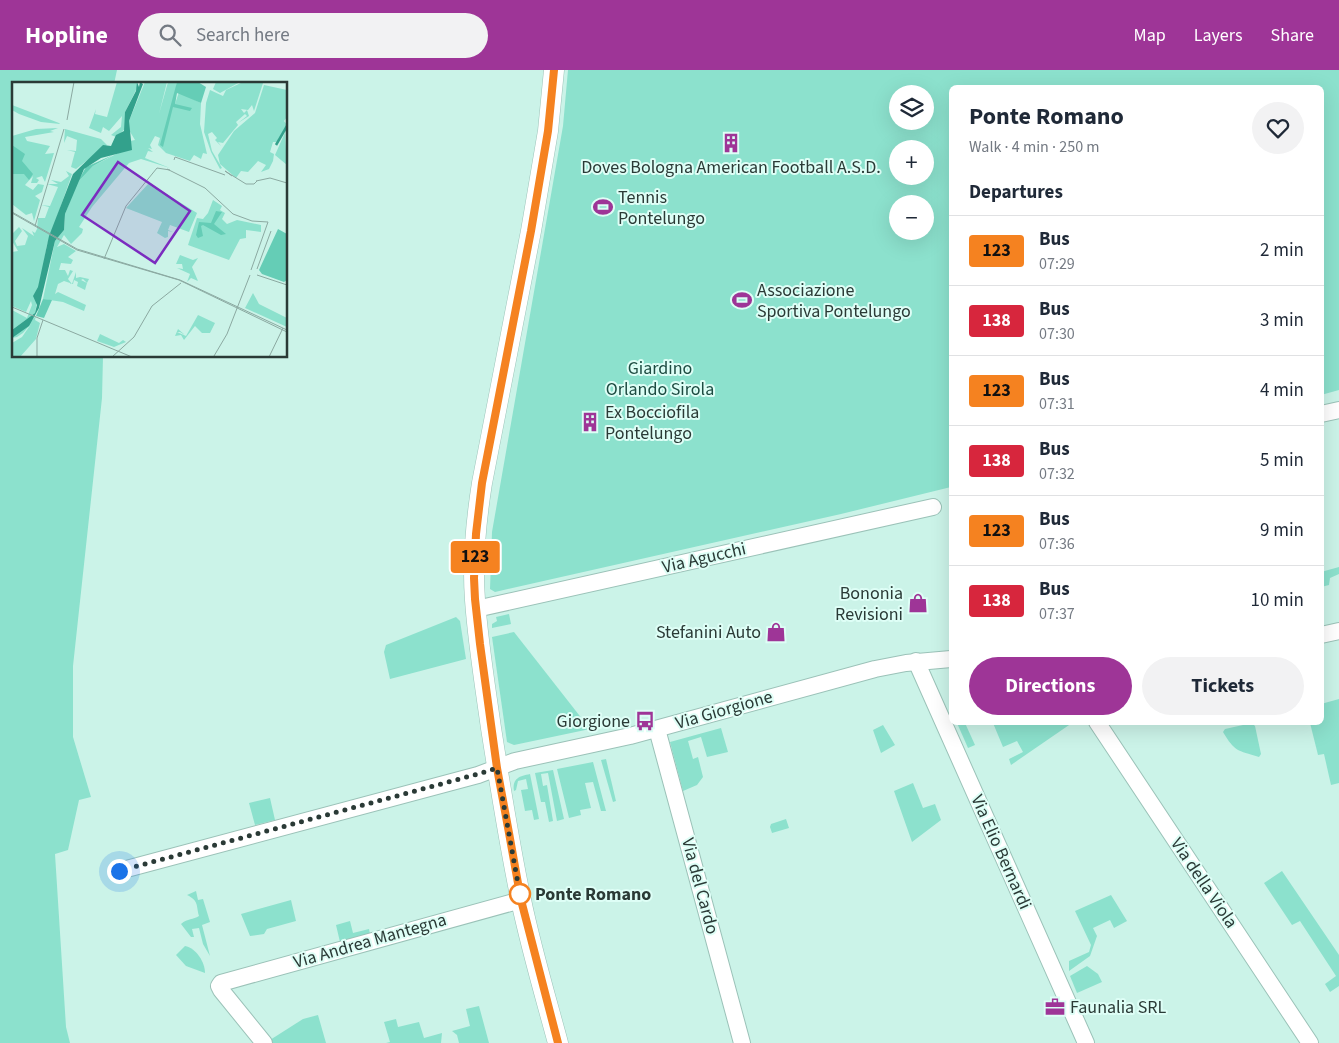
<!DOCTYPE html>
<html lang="en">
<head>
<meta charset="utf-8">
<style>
  body { margin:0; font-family:"Source Sans 3",sans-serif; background:#f2f2f3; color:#1f2937; height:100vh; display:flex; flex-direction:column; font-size:19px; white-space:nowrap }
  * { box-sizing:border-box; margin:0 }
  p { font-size:16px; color:#747a83 }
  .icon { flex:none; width:28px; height:28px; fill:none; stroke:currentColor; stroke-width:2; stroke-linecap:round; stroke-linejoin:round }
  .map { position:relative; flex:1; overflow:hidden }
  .side { position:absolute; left:949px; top:15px; width:375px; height:640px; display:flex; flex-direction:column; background:#fff; border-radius:8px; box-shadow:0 5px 20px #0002 }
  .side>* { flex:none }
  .badge { padding:0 10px; border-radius:4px; font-size:18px; line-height:32px }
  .buttons { position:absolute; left:889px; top:15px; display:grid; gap:10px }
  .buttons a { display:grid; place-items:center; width:45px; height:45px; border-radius:50%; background:#fff; box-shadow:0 5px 20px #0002; font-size:25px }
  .you { position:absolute; width:25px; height:25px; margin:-12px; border:4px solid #fff; border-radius:50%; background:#1a73e8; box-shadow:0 0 0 8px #1a73e833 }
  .map>.badge { position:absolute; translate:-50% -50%; box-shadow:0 0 0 2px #fff }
  h2 { padding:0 20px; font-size:19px; line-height:45px }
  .round { display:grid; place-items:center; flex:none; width:52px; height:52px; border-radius:26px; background:#f2f2f3 }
  .headline { display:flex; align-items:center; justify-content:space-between; height:85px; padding:0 20px }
  h1 { font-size:24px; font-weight:700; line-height:38px }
  .button { display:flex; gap:10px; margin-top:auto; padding:10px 20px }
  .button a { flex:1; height:58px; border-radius:30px; background:#9e3597; color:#fff; font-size:20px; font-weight:700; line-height:58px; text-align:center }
  .button a+a { background:#f2f2f3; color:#1f2937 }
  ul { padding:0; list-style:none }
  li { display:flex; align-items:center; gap:15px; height:70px; padding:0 20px; border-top:1px solid #e0e1e3 }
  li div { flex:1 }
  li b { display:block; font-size:19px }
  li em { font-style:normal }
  li .badge { min-width:55px; font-weight:700; text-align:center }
  header { display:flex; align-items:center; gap:30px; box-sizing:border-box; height:70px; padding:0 25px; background:#9e3597; color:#fff }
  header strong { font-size:24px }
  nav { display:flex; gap:28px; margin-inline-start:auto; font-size:18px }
  .search { width:350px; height:45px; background:#f2f2f3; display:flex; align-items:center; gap:12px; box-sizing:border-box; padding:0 18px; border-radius:28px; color:#747a83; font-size:19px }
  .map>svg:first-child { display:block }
  .green { fill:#8ce1cd; fill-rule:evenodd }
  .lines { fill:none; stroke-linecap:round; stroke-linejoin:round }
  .minor-casing { stroke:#9bc2b8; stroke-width:18 }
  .tertiary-casing { stroke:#9bc2b8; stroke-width:21 }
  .minor { stroke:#fff; stroke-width:16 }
  .tertiary { stroke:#fff; stroke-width:20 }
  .line-casing { stroke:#fff; stroke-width:11 }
  .line { stroke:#f58220; stroke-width:8 }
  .walk { stroke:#2a3a36; stroke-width:5; stroke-dasharray:0 9 }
  .stop-dot { fill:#fff; stroke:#f58220; stroke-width:2.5 }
  .labels { text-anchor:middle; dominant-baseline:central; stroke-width:4; stroke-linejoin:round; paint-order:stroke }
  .poi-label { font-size:18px; fill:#2a3a36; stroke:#defef6; text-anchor:start }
  .park-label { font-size:18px; fill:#1c4b41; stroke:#defef6 }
  .street-label { font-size:18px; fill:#2a3a36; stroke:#defef6 }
  .stop-label { font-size:18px; font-weight:bold; fill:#2a3a36; stroke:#defef6; text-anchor:start }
  .inset-river { fill:none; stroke:#33a18c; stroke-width:2.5 }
  .inset-road { fill:none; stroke:#8ba9a1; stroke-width:1 }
  .view { fill:#7b2cbf; fill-opacity:0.15; stroke:#7b2cbf; stroke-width:2.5 }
  .inset-edge { fill:none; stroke:#2a3a36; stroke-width:2.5 }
</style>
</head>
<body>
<header>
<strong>Hopline</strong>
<div class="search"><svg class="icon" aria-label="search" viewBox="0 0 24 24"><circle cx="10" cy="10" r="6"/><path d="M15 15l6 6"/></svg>Search here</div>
<nav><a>Map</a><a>Layers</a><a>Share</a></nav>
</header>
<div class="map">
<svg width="1339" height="973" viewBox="0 0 1339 973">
  <rect width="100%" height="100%" fill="#cbf3e8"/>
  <!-- green -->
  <g class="green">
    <path d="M0 0H117L114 14H14V286H103L102 328 73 596V667L91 727 79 730 68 780 55 784 66 957 70 973H0Z"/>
    <path d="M568 0H1339V320L1321 325V18H951V417L841 444 495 522 490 519 492 462 563 56ZM898 24H925V51H898ZM898 79H925V106H898ZM898 134H925V161H898Z"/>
    <path d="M1339 497V504L1330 508 1329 515 1321 517V502Z"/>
    <path d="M509 544 511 554 492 558V554L497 551 496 547Z"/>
    <path d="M456 547 460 551 466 589 390 609 384 582 386 575Z"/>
    <path d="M514 562 590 659 514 675 507 672 492 567Z"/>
    <path d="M1339 629V713L1331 715 1324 684 1318 685 1310 653 1321 652V634Z"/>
    <path d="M957 653H965L975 675 968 678Z"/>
    <path d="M993 653H1072L1011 695 1009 689 1023 682 1017 671 1003 677Z"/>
    <path d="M1252 653 1255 656 1261 684 1259 687C1237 680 1235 682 1223 662L1225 659Z"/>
    <path d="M883 655 895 675 881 683 873 660Z"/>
    <path d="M721 658 728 682 707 687 701 667 688 671 693 689 698 687 703 707 697 715 683 721 670 672Z"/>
    <path d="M606 689 616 731 613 732 601 690Z"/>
    <path d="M593 692 606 741H601L593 712 585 713 591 738 580 740 581 745 569 748 557 699Z"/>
    <path d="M553 700 564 749 557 751 548 703 541 704 543 716 547 715 553 751 549 752 545 732H541L535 703Z"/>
    <path d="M530 704 539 749 534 750 532 740 525 741 521 720 528 719 526 709 518 711 516 720 514 721C512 708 520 706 530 704Z"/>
    <path d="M913 713 923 738 935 734 941 750 912 772 894 721Z"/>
    <path d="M270 728 275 750 255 755 249 733Z"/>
    <path d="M786 749 789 758 772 763 770 757 771 754Z"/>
    <path d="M1282 801 1339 885V916L1330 922 1325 914 1336 906 1300 851 1292 855 1264 813Z"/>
    <path d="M196 821 198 830 203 829 210 852 202 855 210 886 203 874 199 858 192 859 194 867H191L181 854C188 848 193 850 199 846 196 835 199 831 187 825Z"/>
    <path d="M1111 825 1127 851 1114 858 1110 850 1093 858 1097 866 1090 886 1069 901V891L1089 882 1091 875 1075 841Z"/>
    <path d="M291 830 296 851 267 859 264 864 250 866 241 844Z"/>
    <path d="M350 851 353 863 369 859 370 864 340 872 336 855Z"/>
    <path d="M185 876C196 878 205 892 205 903L186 896 176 885Z"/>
    <path d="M1087 896 1098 904 1102 912 1077 923 1070 906Z"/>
    <path d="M479 936 489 973H459L457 965 452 961 470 956 466 939Z"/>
    <path d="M318 945 326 973H272L270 970 303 949Z"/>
    <path d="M396 949 398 957 419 952 424 968 442 963 441 973H386L390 972 384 952Z"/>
  </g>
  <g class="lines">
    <defs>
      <g id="minor">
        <path d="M1321 344 1339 340"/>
        <path d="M476 539 933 437"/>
        <path d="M1321 565 1339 561"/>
        <path d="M916 591 1086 973"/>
        <path d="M1097 652 1310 973"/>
        <path d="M657 659 742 973"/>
        <path d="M119 801 478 705 515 691 630 666 875 599 906 593 951 589"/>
        <path d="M264 973 221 920 219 916 221 913 521 830"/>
      </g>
      <path id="tertiary" d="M554 0 548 61 531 161 482 413C476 451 472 491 475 530 478 573 485 615 491 658 500 715 509 773 521 830 531 878 545 925 558 973"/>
    </defs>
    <!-- minor casing -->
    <use href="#minor" class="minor-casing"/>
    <!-- tertiary casing -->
    <use href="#tertiary" class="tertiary-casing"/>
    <!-- minor -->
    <use href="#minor" class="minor"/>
    <!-- tertiary -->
    <use href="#tertiary" class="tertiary"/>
  </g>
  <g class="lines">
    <defs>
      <path id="line" d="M554 0 548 61 531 161 482 413 476 464 474 508 475 529 480 574 497 698 509 763 521 830 558 973"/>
    </defs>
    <!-- line casing -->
    <use href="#line" class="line-casing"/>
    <!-- line -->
    <use href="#line" class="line"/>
    <!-- walk -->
    <path class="walk" d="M119 801 478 704 497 698 521 830 520 824"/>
  </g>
  <!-- icons -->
  <defs>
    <symbol id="building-bare" viewBox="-9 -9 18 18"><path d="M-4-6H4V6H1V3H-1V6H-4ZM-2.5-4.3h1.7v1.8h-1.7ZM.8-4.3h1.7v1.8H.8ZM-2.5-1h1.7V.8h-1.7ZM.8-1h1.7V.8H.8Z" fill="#9e3597" stroke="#defef6" stroke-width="2.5" paint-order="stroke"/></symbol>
    <symbol id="stadium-bare" viewBox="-9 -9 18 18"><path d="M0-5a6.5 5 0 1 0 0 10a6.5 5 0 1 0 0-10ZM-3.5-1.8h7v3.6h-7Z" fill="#9e3597" stroke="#defef6" stroke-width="2.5" paint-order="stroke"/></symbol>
    <symbol id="shop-bare" viewBox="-9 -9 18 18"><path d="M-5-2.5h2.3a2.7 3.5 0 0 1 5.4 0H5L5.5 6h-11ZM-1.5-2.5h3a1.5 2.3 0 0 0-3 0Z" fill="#9e3597" stroke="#defef6" stroke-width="2.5" paint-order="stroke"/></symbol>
    <symbol id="bus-bare" viewBox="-9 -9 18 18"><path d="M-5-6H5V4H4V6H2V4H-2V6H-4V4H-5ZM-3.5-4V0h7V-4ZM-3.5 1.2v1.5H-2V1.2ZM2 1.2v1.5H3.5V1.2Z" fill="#9e3597" stroke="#defef6" stroke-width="2.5" paint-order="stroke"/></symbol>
    <symbol id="office-bare" viewBox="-9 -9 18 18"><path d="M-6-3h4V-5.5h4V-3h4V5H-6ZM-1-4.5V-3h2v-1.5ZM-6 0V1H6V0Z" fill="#9e3597" stroke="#defef6" stroke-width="2.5" paint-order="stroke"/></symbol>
  </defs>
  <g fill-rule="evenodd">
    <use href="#building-bare" x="717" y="59" width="28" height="28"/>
    <use href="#stadium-bare" x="589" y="123" width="28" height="28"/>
    <use href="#stadium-bare" x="728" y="216" width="28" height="28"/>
    <use href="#building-bare" x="576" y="338" width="28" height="28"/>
    <use href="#shop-bare" x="904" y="519" width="28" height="28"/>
    <use href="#shop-bare" x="762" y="548" width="28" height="28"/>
    <use href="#bus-bare" x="631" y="637" width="28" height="28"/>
    <use href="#office-bare" x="1041" y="923" width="28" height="28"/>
  </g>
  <!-- markers -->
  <circle class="stop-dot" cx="520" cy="824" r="10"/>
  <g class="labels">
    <!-- poi labels -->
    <g class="poi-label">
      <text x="731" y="97" text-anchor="middle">Doves Bologna American Football A.S.D.</text>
      <text x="618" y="127">Tennis<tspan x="618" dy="21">Pontelungo</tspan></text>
      <text x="757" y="220">Associazione<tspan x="757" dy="21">Sportiva Pontelungo</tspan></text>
      <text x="605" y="342">Ex Bocciofila<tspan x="605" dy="21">Pontelungo</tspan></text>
      <text x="903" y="523" text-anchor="end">Bononia<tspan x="903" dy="21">Revisioni</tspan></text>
      <text x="761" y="562" text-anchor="end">Stefanini Auto</text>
      <text x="630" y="651" text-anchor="end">Giorgione</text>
      <text x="1070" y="937">Faunalia SRL</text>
    </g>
    <!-- park labels -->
    <g class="park-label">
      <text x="660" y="298">Giardino<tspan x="660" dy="21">Orlando Sirola</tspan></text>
    </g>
    <!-- street labels -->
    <g class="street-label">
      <text transform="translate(704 488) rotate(-13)">Via Agucchi</text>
      <text transform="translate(724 640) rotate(-16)">Via Giorgione</text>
      <text transform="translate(1001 782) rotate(66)">Via Elio Bernardi</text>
      <text transform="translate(1204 813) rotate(56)">Via della Viola</text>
      <text transform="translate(700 816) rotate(75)">Via del Cardo</text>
      <text transform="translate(370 871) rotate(-16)">Via Andrea Mantegna</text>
    </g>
    <!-- stop labels -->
    <g class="stop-label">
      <text x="535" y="824">Ponte Romano</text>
    </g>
  </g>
  <!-- overview -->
  <g transform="translate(12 12)">
    <rect width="275" height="275" fill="#cbf3e8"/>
    <path d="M105 0H125V6L113 30V47L106 53 118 59 123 58 117 48V39L133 0H155L147 32 156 0H165L163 22 167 10 189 21 188 42 195 72 191 71 189 77 182 73 178 79 154 71 146 63 148 56 143 54 138 63 140 67 136 66 141 70 136 69 133 76 158 86 129 77 117 81 80 125 67 145 71 147 70 151 59 162 52 153 45 165 52 162 64 169 56 175 61 178 59 182 49 181 47 188H53L56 194 58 188 61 189 56 197 60 202 64 190V196L68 195 77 197 75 201 71 197 69 198 75 201 73 208 65 204 66 200 62 198 61 202 52 199 46 202 43 212 46 210 74 223 72 229 51 220 31 217 43 159 52 148 53 132 65 101 81 84 110 69 104 55 99 53 109 45 110 34 97 49 91 45 89 51 77 46 84 27 83 32 95 35ZM204 0H228L208 11 201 7ZM231 0 251 1 242 29 240 23 236 28 229 27 232 31 235 28 237 34 226 41 235 34 233 32 224 40 226 43 211 61 206 60 209 64 203 58 205 56 200 50 196 52 200 69 210 86 208 87 199 70 192 50 194 21 198 8 211 14 214 8ZM252 3 275 8V35L272 39 275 43 266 60H261L258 70 262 72 261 79 257 87 249 90 254 83 246 79 236 90 229 89 224 96 208 82 206 73 222 49 243 31ZM0 23 47 41 48 42 29 40 7 32 0 28ZM46 46 38 49 42 50 13 55 15 59 38 64 33 72 42 71 33 100 30 94 24 96 27 98 25 101H19L21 94 13 103 21 108 26 102 32 103 30 110 23 114 28 118 22 139 20 131 14 133 0 122V54L24 47ZM275 46 273 51 275 83 263 73ZM53 47 89 57 95 63 64 87 59 85 63 70 55 68 64 69 65 58 55 54 52 61ZM54 89 60 92 35 163 23 231 0 248V228L15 236 20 223 19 219 14 230 0 224V170L6 169 0 159 1 151 7 145 10 149 3 159 5 164 13 163 16 154 10 146 22 154 20 149 23 151 25 147 26 136H33L37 125 29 123 38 124 46 105 35 102H46L39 98 49 100 57 94ZM137 101 185 131 177 150 158 143 156 148 161 150 156 149V155L153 156 145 151 150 140 114 126ZM201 118 210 124 208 128 213 131 210 137 215 142 225 138 249 143V150L234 148V156L228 157 217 178 176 163 185 136 191 137 196 131ZM168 173 181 178 186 176 180 185 186 199 179 196 175 200 178 192 165 186 171 187 170 182H164ZM241 211 247 222 275 236V245L233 226ZM186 233 203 241 198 251H190L183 244 172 258 169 253 163 254 166 247 173 253 175 250 173 253 168 250H165L174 254ZM24 234 23 238 28 241 24 257 8 275H0V261L10 255 19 242 11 251 5 255 0 256ZM88 252 107 261 111 258 114 260 102 265 85 259Z" fill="#8ce1cd"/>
    <path d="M165 0H186L194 5 189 21 165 11 163 22 180 26 178 29 161 25 151 65 148 63ZM0 63 13 72 10 79 21 92 17 98 12 92H1ZM101 73 81 84 65 101 74 85ZM204 129 210 130 202 142 214 152 209 153 191 143 189 144 191 154 186 156 184 153 187 140 199 141ZM266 147 275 152V198L272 200 250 192 247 188ZM31 217 40 218 32 236 24 234Z" fill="#65cdb6"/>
    <path d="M125 0 127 5 128 0 131 2 117 39 120 68 89 76 72 87 53 132 52 148 43 159 27 226 17 244 0 256V248L23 231 25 223 21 214 26 205 37 154 61 92 91 63 99 64 104 53 112 49 113 30 124 9Z" fill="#33a18c"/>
    <path class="inset-river" d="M264 63 275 44"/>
    <path class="inset-road" d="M55 38 62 0M162 78 163 75 213 93M155 87 193 106 221 132 240 139 256 140 239 188M220 94 213 89 234 102H242L245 99M244 99 258 96 275 101M0 130 65 167 168 198 275 248M0 131 65 168 167 198 275 250M23 144 52 47M92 177 114 124 145 86 158 88M245 187 259 149M245 193 275 203M0 225 120 275M202 274 215 252 238 193M25 275V256L31 238M100 275 122 255 140 224 169 201M257 275 271 246"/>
    <path class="view" d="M106 80 178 129 143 181 70 133Z"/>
    <rect width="275" height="275" class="inset-edge"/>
  </g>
</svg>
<div class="buttons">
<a><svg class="icon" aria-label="layers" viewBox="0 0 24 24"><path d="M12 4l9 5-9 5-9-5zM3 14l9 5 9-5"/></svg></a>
<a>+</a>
<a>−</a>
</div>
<div class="you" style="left:119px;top:801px"></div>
<b class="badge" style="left:475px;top:487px;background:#f58220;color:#111">123</b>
<section class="side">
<div class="headline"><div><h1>Ponte Romano</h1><p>Walk · 4 min · 250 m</p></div><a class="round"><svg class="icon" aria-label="heart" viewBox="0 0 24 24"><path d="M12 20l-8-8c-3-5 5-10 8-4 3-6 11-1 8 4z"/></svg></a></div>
<h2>Departures</h2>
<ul>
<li><span class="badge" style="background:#f58220;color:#111">123</span><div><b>Bus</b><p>07:29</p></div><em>2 min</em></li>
<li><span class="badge" style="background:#d7263d;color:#fff">138</span><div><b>Bus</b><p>07:30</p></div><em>3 min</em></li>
<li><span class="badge" style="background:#f58220;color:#111">123</span><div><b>Bus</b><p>07:31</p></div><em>4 min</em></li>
<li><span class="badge" style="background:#d7263d;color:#fff">138</span><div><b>Bus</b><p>07:32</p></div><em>5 min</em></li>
<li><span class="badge" style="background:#f58220;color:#111">123</span><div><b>Bus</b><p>07:36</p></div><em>9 min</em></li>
<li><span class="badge" style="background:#d7263d;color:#fff">138</span><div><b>Bus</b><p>07:37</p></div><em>10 min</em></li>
</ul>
<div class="button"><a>Directions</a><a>Tickets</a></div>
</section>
</div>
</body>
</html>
